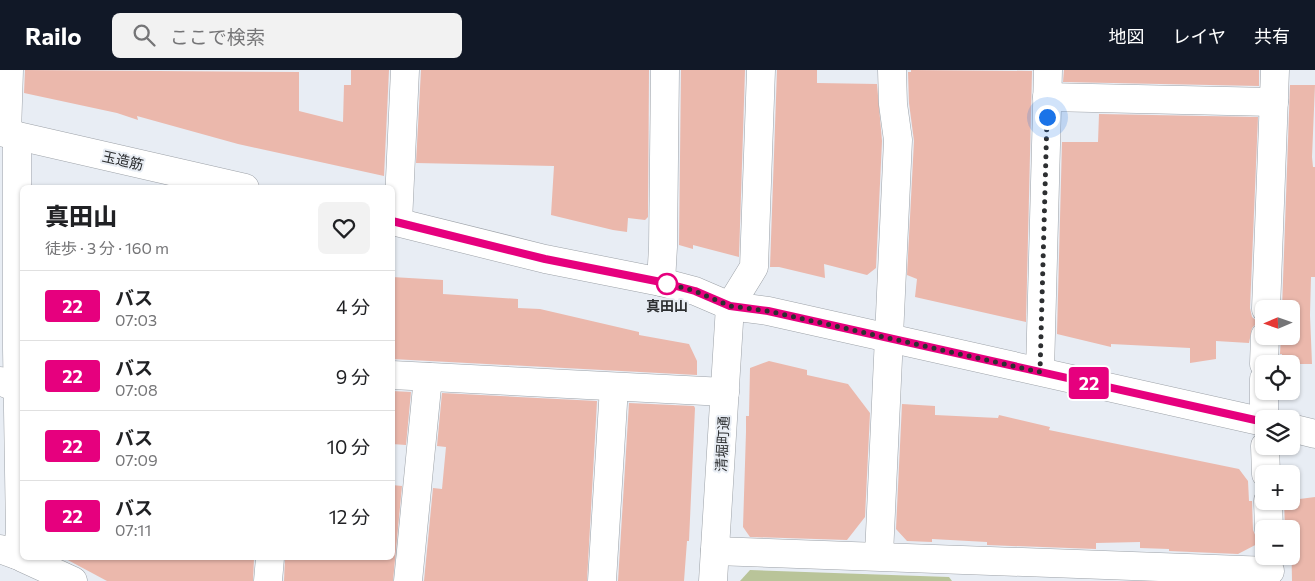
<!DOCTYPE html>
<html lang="ja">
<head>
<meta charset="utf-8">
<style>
  body { margin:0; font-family:Commissioner,"Noto Sans JP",sans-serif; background:#f2f2f2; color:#202124; height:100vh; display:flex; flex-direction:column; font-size:19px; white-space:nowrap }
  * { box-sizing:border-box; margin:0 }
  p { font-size:16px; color:#757577 }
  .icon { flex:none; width:28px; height:28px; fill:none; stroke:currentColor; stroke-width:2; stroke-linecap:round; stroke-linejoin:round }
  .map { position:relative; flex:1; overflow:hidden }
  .side { position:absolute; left:20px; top:115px; width:375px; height:375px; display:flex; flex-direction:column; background:#fff; border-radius:8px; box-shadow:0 1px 4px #0004 }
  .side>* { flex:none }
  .badge { padding:0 10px; border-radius:4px; font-size:18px; line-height:32px }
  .needle { width:32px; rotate:268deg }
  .buttons { position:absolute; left:1255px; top:230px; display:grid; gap:10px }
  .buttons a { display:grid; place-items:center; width:45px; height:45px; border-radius:8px; background:#fff; box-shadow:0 1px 4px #0004; font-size:25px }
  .you { position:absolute; width:25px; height:25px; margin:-12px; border:4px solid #fff; border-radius:50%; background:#1a73e8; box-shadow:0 0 0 8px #1a73e833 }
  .map>.badge { position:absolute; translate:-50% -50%; box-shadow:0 0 0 2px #fff }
  .round { display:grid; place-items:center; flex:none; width:52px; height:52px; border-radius:8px; background:#f2f2f2 }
  .summary { display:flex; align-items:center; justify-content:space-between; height:85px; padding:0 25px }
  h1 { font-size:24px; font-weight:800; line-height:38px }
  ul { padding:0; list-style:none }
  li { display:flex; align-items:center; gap:15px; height:70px; padding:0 25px; border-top:1px solid #e0e0e0 }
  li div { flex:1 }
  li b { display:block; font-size:19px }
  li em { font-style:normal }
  li .badge { min-width:55px; font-weight:700; text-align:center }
  header { display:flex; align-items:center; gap:30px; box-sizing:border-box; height:70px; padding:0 25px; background:#111827; color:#fff }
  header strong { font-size:24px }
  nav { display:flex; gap:28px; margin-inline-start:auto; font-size:18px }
  .search { width:350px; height:45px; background:#f2f2f2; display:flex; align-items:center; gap:12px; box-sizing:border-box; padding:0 18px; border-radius:8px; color:#757577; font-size:19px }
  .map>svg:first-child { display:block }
  .green { fill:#b9c499 }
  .building { fill:#ebb8ac }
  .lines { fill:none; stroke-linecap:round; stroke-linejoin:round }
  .street-casing { stroke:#9da2a8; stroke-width:29 }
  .secondary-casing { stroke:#9da2a8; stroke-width:29 }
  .street { stroke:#fff; stroke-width:28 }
  .secondary { stroke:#fff; stroke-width:28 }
  .line-casing { stroke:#fff; stroke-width:11 }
  .line { stroke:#e6007e; stroke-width:8 }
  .walk { stroke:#2d2f31; stroke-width:5; stroke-dasharray:0 9 }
  .stop-dot { fill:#fff; stroke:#e6007e; stroke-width:2.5 }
  .labels { text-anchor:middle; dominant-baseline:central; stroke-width:4; stroke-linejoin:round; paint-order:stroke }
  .street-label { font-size:14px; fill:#2d2f31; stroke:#e8edf4 }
  .stop-label { font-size:14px; font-weight:bold; fill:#2d2f31; stroke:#e8edf4 }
</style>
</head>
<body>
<header>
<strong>Railo</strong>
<div class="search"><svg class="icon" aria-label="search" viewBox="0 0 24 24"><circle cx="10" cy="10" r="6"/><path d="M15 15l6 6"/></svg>ここで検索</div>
<nav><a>地図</a><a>レイヤ</a><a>共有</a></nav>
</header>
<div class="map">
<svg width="1315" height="511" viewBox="0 0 1315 511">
  <rect width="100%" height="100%" fill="#e8edf4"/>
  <!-- green -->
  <path class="green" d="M750 500 949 507 952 511H740Z"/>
  <!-- building -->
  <g class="building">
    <path d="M25 0 299 2V41L343 52 344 15H351V0H389L384 106 238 74 137 46 138 50 117 43 24 23Z"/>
    <path d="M421 0H649L648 147 645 150 628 148 627 162 613 160 551 145 554 96 416 93Z"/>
    <path d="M681 0H745L739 187 693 175V179L679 175Z"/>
    <path d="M777 0H817V13L877 14 882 71 876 198 867 205 824 194 825 208 779 197H770Z"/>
    <path d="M911 0 1032 1 1026 252 915 227 917 209 907 205 914 71 909 33 908 2H911Z"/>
    <path d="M1064 0H1259V16L1063 12Z"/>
    <path d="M1290 15H1315L1312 87 1313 97H1315V207H1311L1310 245 1312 294H1282V284H1280L1281 266H1291V239H1282Z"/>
    <path d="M1099 44 1258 47 1250 238 1252 247 1258 252 1252 258 1249 273 1216 271V289L1190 293V278L1111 274V277L1057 264 1062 72H1098Z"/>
    <path d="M392 207 443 210V224L518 229V238L540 239 639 262V265L689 274 697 291V305L392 289Z"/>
    <path d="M769 291 807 300V305L848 314 870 343 865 447 847 470 750 467 743 457 746 362V346H749L750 298Z"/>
    <path d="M392 321 411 322 406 375 392 374Z"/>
    <path d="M442 323 597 331 587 511H424L433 418 442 419 446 377 437 376Z"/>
    <path d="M629 333 694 336 695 338 689 471H687L684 511H618Z"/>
    <path d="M902 334 935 336V345L998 348 999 345 1050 357 1049 360 1239 399 1248 411 1249 431H1252L1253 460 1256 467 1261 472 1238 484 1169 481V479L1140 478V472L1096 473V479L987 475V472L932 469V472L907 471 896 459Z"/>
    <path d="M392 415 402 416 393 511H284L285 488H392Z"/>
    <path d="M1315 427V511H1292L1291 459 1290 456 1285 459 1284 431Z"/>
    <path d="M64 488H254L253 511H107Z"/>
  </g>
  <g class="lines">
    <defs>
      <g id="street">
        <path d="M1047 27 1274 32"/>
        <path d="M7 63 9 0"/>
        <path d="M17 66V279L20 462 17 485"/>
        <path d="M398 152 405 0"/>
        <path d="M661 212 663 177 665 0"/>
        <path d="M730 236 754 197 761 0"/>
        <path d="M1266 239 1275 0"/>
        <path d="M1264 294 1265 266"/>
        <path d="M1040 301 1048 0"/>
        <path d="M392 305 725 322"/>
        <path d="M1264 309V349"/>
        <path d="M1265 376 1266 404"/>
        <path d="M1268 431 1269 459"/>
        <path d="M715 481 1270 501"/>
        <path d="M879 485 898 70 893 34 892 0"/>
        <path d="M602 511 614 317"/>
      </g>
      <g id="secondary">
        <path d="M0 62 245 118"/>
        <path d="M392 151 545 189 661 212 695 221 730 236 768 241 1264 352"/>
        <path d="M0 311 22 320"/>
        <path d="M1291 358 1315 364"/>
        <path d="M0 479 22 487"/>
        <path d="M23 488 73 511"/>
        <path d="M268 511 270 488"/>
        <path d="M408 511 428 307"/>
        <path d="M713 511 730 236"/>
      </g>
    </defs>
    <!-- street casing -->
    <use href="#street" class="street-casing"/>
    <!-- secondary casing -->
    <use href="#secondary" class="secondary-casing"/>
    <!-- street -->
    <use href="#street" class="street"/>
    <!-- secondary -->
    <use href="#secondary" class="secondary"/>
  </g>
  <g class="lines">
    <defs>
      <path id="line" d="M392 151 545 189 661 212 695 221 730 236 768 241 1264 352"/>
    </defs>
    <!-- line casing -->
    <use href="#line" class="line-casing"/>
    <!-- line -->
    <use href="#line" class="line"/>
    <!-- walk -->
    <path class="walk" d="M667 214 661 212 695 221 730 236 768 241 1040 302 1047 47"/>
  </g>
  <!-- markers -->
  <circle class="stop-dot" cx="667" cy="214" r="10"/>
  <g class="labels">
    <!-- street labels -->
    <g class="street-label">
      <text transform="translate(123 90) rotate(13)">玉造筋</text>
      <text transform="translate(722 374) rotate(-87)">清堀町通</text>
    </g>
    <!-- stop labels -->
    <g class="stop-label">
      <text x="667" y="235">真田山</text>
    </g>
  </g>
</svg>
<div class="buttons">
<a><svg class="needle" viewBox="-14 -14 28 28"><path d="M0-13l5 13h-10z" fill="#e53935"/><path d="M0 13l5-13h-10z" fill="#757577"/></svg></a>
<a><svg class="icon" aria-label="locate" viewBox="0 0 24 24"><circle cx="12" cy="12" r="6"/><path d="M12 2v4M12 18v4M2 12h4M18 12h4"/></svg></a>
<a><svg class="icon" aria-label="layers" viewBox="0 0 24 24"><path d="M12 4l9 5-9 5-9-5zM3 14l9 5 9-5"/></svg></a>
<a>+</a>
<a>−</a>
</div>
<div class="you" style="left:1047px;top:47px"></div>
<b class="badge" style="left:1089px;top:313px;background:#e6007e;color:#fff">22</b>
<section class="side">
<div class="summary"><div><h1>真田山</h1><p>徒歩 · 3 分 · 160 m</p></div><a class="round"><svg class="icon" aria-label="heart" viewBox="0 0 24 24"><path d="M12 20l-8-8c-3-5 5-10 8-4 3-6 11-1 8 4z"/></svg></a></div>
<ul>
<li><span class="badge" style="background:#e6007e;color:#fff">22</span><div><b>バス</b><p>07:03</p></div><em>4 分</em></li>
<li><span class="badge" style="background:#e6007e;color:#fff">22</span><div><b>バス</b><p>07:08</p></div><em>9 分</em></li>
<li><span class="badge" style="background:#e6007e;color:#fff">22</span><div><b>バス</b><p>07:09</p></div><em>10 分</em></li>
<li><span class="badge" style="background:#e6007e;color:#fff">22</span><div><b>バス</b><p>07:11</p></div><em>12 分</em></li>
</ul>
</section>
</div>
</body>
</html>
